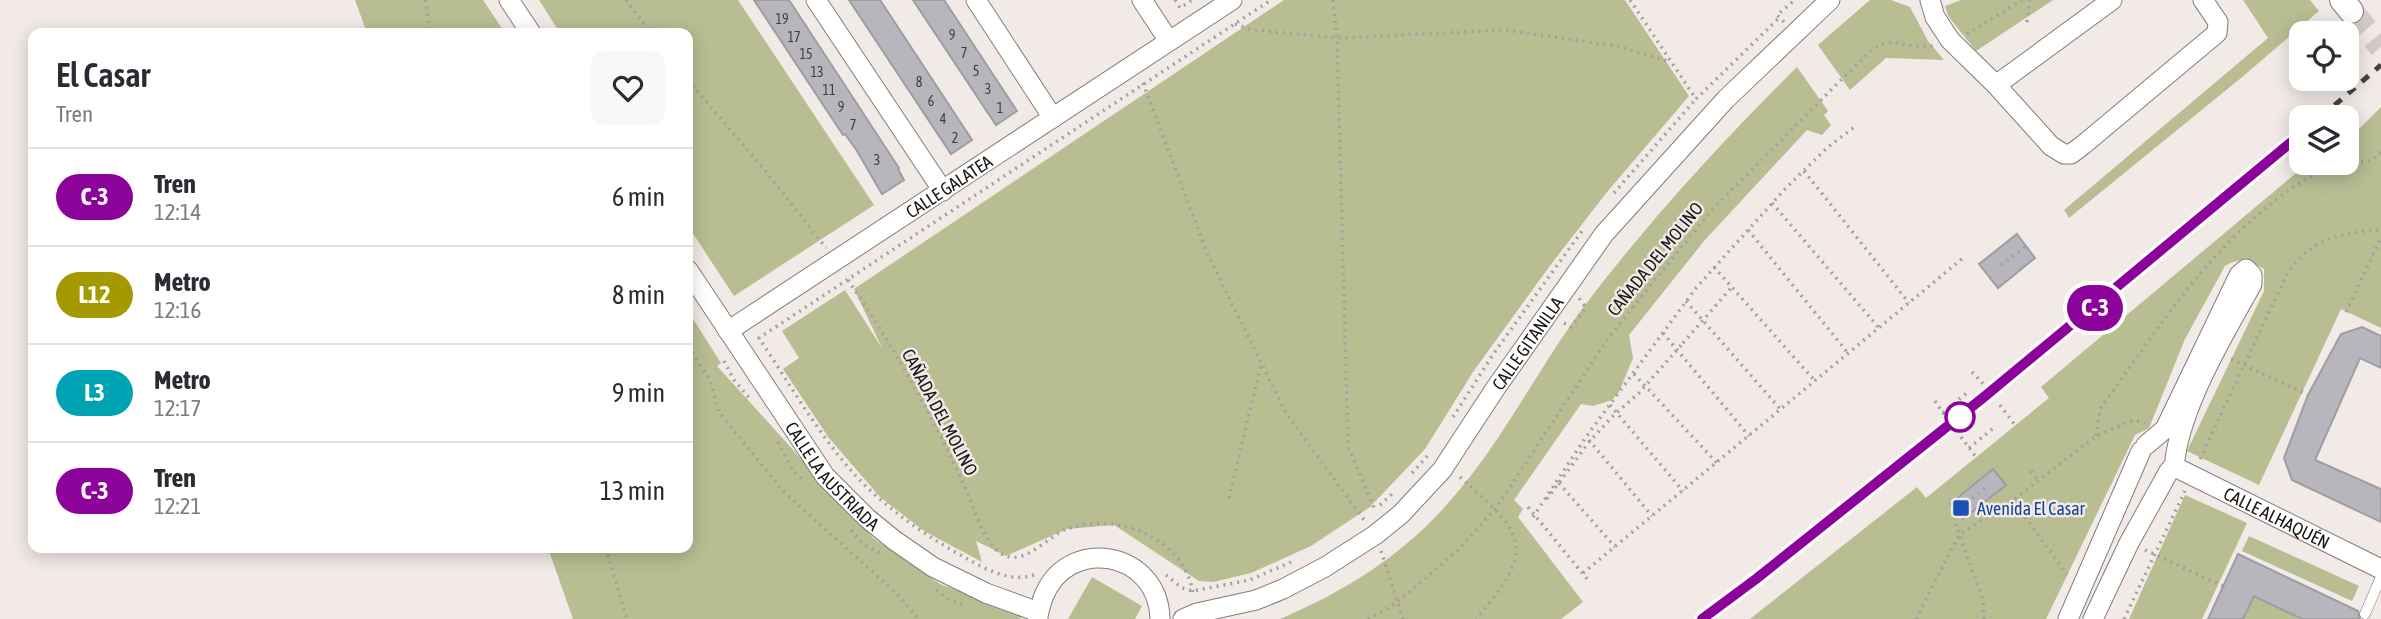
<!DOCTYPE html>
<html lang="es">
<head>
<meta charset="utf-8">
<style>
  body { margin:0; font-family:"Asap Condensed",sans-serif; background:#f7f7f7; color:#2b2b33; height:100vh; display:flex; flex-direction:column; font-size:26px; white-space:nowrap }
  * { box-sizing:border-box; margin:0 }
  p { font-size:23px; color:#7c7c81 }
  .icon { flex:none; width:38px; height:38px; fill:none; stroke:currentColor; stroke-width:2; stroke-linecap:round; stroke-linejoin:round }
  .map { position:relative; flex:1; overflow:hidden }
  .drawer { position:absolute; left:28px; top:28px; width:665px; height:525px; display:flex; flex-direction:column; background:#fff; border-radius:14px; box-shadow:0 4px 18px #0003 }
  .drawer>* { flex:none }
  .badge { padding:0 14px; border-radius:23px; font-size:24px; line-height:46px }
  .controls { position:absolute; left:2289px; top:21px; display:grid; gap:14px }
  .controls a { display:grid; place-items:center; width:70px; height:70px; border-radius:14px; background:#fff; box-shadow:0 4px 18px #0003; font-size:35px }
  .map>.badge { position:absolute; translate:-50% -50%; box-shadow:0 0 0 4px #fff }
  .round { display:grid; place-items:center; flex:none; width:74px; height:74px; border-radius:14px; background:#f7f7f7 }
  .summary { display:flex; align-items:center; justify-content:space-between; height:119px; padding:0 28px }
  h1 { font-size:33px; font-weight:600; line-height:52px }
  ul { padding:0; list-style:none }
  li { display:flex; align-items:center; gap:21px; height:98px; padding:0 28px; border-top:2px solid #e1e1e2 }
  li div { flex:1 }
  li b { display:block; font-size:26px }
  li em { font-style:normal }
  li .badge { min-width:77px; font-weight:700; text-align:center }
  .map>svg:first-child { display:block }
  .green { fill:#b8bd92 }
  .building { fill:#b6b6bc; stroke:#9d9da3; stroke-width:2 }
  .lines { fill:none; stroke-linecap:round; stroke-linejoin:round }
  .tertiary-tunnel { stroke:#d1cac8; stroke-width:24; stroke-dasharray:24 12; stroke-linecap:butt }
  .service-casing { stroke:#837d7a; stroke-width:11 }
  .minor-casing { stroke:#837d7a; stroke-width:21 }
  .tertiary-casing { stroke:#837d7a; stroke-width:26 }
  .path { stroke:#a59f9d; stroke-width:3.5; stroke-dasharray:2 5; stroke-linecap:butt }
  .service { stroke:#fff; stroke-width:10 }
  .minor { stroke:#fff; stroke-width:19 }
  .tertiary { stroke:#fff; stroke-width:24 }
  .rail { stroke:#454240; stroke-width:5; stroke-dasharray:9 9; stroke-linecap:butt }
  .path-bridge { stroke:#a59f9d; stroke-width:3.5; stroke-dasharray:2 5; stroke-linecap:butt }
  .line-casing { stroke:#fff; stroke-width:16 }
  .line { stroke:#8b039b; stroke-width:10 }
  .stop-dot { fill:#fff; stroke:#8b039b; stroke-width:3.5 }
  .transit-dot { fill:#1a4fb4; stroke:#f1eae7; stroke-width:2.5 }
  .labels { text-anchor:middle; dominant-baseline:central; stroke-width:5; stroke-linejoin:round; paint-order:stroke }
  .number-label { font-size:14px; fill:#403f40 }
  .street-label { font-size:18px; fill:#191716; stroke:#f1eae7 }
  .transit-label { font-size:18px; fill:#164399; stroke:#f1eae7; text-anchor:start }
</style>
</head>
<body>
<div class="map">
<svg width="2381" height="619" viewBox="0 0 2381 619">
  <rect width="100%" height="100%" fill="#f1eae7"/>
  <!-- green -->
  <g class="green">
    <path d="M355 0H483L505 33H367Z"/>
    <path d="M539 0H738L874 205 734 296 688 226V33H560Z"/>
    <path d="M1284 0H1625L1689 96 1607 192 1549 267 1473 372 1425 449 1370 507 1311 546 1251 573 1213 582 1199 581 1114 525 1067 529 1006 556 976 541 982 562 924 531 880 497 829 438 783 369 799 358 782 331 845 290 882 348 854 289Z"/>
    <path d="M1870 0H1891L1910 7 1928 41 1944 60 1886 58 1850 90 1818 45Z"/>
    <path d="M1961 0H2053L1976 51 1948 16 1945 6Z"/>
    <path d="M2243 0H2310L2319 11 2241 78 2069 218 2064 210 2268 38Z"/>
    <path d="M1797 67 1828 111 1824 115 1831 125 1822 135 1807 130 1704 241 1629 335 1633 358 1619 392 1612 400 1593 406 1581 404 1514 500 1523 509 1518 517 1583 602 1561 619H1280C1341 593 1397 559 1442 510 1499 449 1536 371 1585 305 1650 220 1721 142 1797 67Z"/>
    <path d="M2381 107V328L2341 309 2259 485 2187 451 2264 291V269C2249 260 2240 257 2225 266L2185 339 2149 428 2135 435 2046 619H1750L1917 487 1926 498 2049 398 2041 387 2308 163H2347V138L2354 134Z"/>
    <path d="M688 311 721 363 717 366 873 538 940 584 1019 613 1021 619H573L548 548H688Z"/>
    <path d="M2185 495 2247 523 2202 619H2129Z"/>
    <path d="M2249 536 2359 586 2352 601 2242 551Z"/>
    <path d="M1092 577 1142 606 1135 619H1068Z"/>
    <path d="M2254 596 2302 619H2243Z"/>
  </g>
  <!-- building -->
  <g class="building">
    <path d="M754 0H789L899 168 898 169 904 180 882 194 857 151 845 134 843 135Z"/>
    <path d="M849 0H880L972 140 951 154Z"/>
    <path d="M913 0H944L1017 111 996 125Z"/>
    <path d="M2017 234 2035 258 1998 288 1979 264Z"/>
    <path d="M2362 327 2381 336V368L2360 358 2315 460 2381 489V522L2292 480 2284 458 2308 395 2341 334Z"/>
    <path d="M1993 469 2006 485 1963 519 1950 504Z"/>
    <path d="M2238 554 2358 611 2360 619H2302L2254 596 2243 619H2208Z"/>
  </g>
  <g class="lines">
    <!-- tertiary-tunnel -->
    <path class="tertiary-tunnel" d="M2351 11 2381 47"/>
    <defs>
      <path id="service" d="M2365 614 2381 577"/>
      <g id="minor">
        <path d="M509 0 531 33"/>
        <path d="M816 0 943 191"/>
        <path d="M976 0 1053 118"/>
        <path d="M1142 0 1169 41"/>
        <path d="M1930 0 1935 17 1950 40 1996 85 2051 146 2064 154H2071L2083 145 2217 33 2218 22 2203 0"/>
        <path d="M1996 85 2112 0"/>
        <path id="s1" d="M688 270 825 476 867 518 894 540 933 567 986 593 1038 612"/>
        <path id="s2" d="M728 331 1232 0"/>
        <path d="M2146 445 2165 429 2239 275 2246 269 2252 275V284C2224 334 2183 402 2175 459"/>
        <path id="s3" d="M2173 466 2381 569"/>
        <path d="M1038 619C1038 611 1041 605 1043 598 1067 534 1159 551 1160 619"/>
        <path id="s4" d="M1183 619 1197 613 1256 600 1283 589 1325 567 1375 535 1401 514 1442 470 1495 389 1604 234 1726 99 1830 0"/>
        <path d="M2068 619 2141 451"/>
        <path d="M2093 619 2129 543 2169 471"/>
      </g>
      <path id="tertiary" d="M2342 0 2351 11"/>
    </defs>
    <!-- service casing -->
    <use href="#service" class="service-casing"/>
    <!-- minor casing -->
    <use href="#minor" class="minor-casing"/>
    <!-- tertiary casing -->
    <use href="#tertiary" class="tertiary-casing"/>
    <!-- path -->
    <g class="path">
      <path d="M425 0 431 33"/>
      <path d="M626 0 651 33"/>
      <path d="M1175 0 1180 8 1192 0"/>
      <path d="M1333 0 1337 38 1348 446 1375 510"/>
      <path d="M1630 0 1696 99 1779 18"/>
      <path d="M1784 22 1777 15 1795 0"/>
      <path d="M2027 22 2030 0"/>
      <path d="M1235 24 1253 30 1337 38 1504 30 1616 46 1671 62"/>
      <path d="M1967 34 2022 0"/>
      <path d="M688 80 768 174 826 248"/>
      <path d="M1143 83 1207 253 1286 413 1364 520"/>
      <path d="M2347 162 2370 161 2381 152"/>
      <path d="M1804 171 1909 303"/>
      <path d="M1614 193 1696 99"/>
      <path d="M1772 203 1879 328"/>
      <path d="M1748 230 1848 353"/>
      <path d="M2001 265 2026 246"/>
      <path d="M1714 267 1815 381"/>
      <path d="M848 280C894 347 935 420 968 494 976 513 985 548 1006 556 1027 564 1049 535 1067 529 1118 511 1184 538 1193 593"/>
      <path d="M1686 301 1781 410"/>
      <path d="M2346 312 2381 238"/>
      <path d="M1564 323 1571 327 1586 308 1579 298"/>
      <path d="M1663 333 1749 436"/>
      <path d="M1683 343 1732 287"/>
      <path d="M688 347 710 380 719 412 783 491 894 591 919 619"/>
      <path d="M2231 359 2308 395"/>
      <path d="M724 361 734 380 751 400"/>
      <path d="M1972 372 1987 388"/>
      <path d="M1634 374 1717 463"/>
      <path d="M1935 401 1948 420"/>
      <path d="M1610 405 1683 491"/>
      <path d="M2000 405 2015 425"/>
      <path d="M1943 413 1969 391"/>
      <path d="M1453 417 1494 353 1582 231"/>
      <path d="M2096 436 2100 409C2161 325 2213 239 2303 181 2314 173 2329 169 2342 163"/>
      <path d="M1961 437 1976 457"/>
      <path d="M1589 440 1652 516"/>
      <path d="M778 442 793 471 805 481"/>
      <path d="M1969 448 1995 427"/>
      <path d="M2200 459 2288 272C2312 238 2340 233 2381 230"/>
      <path d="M2031 471 2038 481"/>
      <path d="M1412 473 1430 453"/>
      <path d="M1460 477C1525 535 1538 547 1476 619"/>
      <path d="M1559 483 1615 547"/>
      <path d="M1229 498 1261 364"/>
      <path d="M1547 499 1589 442 1613 416 1639 393 1675 352"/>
      <path d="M2013 500 2067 575"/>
      <path d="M1380 505 1392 494"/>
      <path d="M1528 507 1588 580"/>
      <path d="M1533 517 1586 437 1696 288 1785 189 1828 147 1857 125"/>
      <path d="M851 530 863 544 880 553"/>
      <path d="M606 548 627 619"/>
      <path d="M2145 550 2223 586"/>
      <path d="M1381 551 1403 619"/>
      <path d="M1583 573 1963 258"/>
      <path d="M1034 575C1010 583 985 569 964 557 931 539 901 518 873 493 829 453 792 387 759 338L1271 0"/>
      <path d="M1166 575 1182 588 1193 591 1250 580 1291 562"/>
      <path d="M936 590 948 599 963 604"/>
      <path d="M1368 619 1398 602 1457 551 1496 508 1609 337 1711 211 1842 79 1874 48 1884 44 1893 42 1912 46H1934"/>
      <path d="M1916 619 1959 535 2013 500 2096 436 2133 420 2145 423"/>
      <path d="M1984 619 1983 600 1955 522 1957 511 1987 486"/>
      <path d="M2124 619 2185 491"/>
    </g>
    <!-- service -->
    <use href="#service" class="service"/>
    <!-- minor -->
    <use href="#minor" class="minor"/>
    <!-- tertiary -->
    <use href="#tertiary" class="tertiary"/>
    <!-- rail -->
    <g class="rail">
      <path d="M2321 117 2381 65"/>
      <path d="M1702 619C1908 467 2105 299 2301 134"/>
    </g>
    <!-- path-bridge -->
    <path class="path-bridge" d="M1675 352 1683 343"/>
  </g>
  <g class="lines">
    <defs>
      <path id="line" d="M1702 619 1756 579 1984 397 2301 134"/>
    </defs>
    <!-- line casing -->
    <use href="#line" class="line-casing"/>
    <!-- line -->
    <use href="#line" class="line"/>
  </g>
  <!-- markers -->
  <circle class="stop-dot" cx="1960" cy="417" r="14"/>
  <rect class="transit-dot" x="1952" y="499" width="18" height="18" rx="3.5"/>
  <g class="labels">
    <!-- number labels -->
    <g class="number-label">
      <text x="782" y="19">19</text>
      <text x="952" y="35">9</text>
      <text x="794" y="37">17</text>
      <text x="964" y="53">7</text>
      <text x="806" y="54">15</text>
      <text x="976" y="71">5</text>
      <text x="817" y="72">13</text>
      <text x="919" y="82">8</text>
      <text x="988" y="89">3</text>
      <text x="829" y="90">11</text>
      <text x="931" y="101">6</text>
      <text x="841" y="107">9</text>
      <text x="1000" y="108">1</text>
      <text x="943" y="119">4</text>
      <text x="853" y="125">7</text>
      <text x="955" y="138">2</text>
      <text x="877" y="160">3</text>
    </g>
    <!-- street labels -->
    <g class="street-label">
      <text stroke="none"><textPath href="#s2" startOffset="264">CALLE GALATEA</textPath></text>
      <text transform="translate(1655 259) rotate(-51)">CAÑADA DEL MOLINO</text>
      <text stroke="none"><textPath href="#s4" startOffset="458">CALLE GITANILLA</textPath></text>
      <text transform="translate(940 412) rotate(62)">CAÑADA DEL MOLINO</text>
      <text stroke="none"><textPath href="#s1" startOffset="252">CALLE LA AUSTRIADA</textPath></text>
      <text stroke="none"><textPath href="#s3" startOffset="116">CALLE ALHAQUÉN</textPath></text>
    </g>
    <!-- transit labels -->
    <g class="transit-label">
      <text x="1977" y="508">Avenida El Casar</text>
    </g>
  </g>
</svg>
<div class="controls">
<a><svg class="icon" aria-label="locate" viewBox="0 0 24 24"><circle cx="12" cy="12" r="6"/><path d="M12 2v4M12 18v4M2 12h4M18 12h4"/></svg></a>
<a><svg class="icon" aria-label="layers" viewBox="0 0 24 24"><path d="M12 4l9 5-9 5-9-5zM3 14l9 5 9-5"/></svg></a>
</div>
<b class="badge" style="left:2095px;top:308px;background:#8b039b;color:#fff">C-3</b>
<section class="drawer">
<div class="summary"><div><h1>El Casar</h1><p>Tren</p></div><a class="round"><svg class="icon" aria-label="heart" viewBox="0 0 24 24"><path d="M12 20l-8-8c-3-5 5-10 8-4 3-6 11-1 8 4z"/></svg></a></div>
<ul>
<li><span class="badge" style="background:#8b039b;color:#fff">C-3</span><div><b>Tren</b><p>12:14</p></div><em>6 min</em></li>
<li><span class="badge" style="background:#a49a00;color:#fff">L12</span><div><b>Metro</b><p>12:16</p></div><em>8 min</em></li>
<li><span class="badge" style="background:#00a3b4;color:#fff">L3</span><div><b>Metro</b><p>12:17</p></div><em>9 min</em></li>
<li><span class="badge" style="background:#8b039b;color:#fff">C-3</span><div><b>Tren</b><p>12:21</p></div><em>13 min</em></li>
</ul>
</section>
</div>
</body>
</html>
